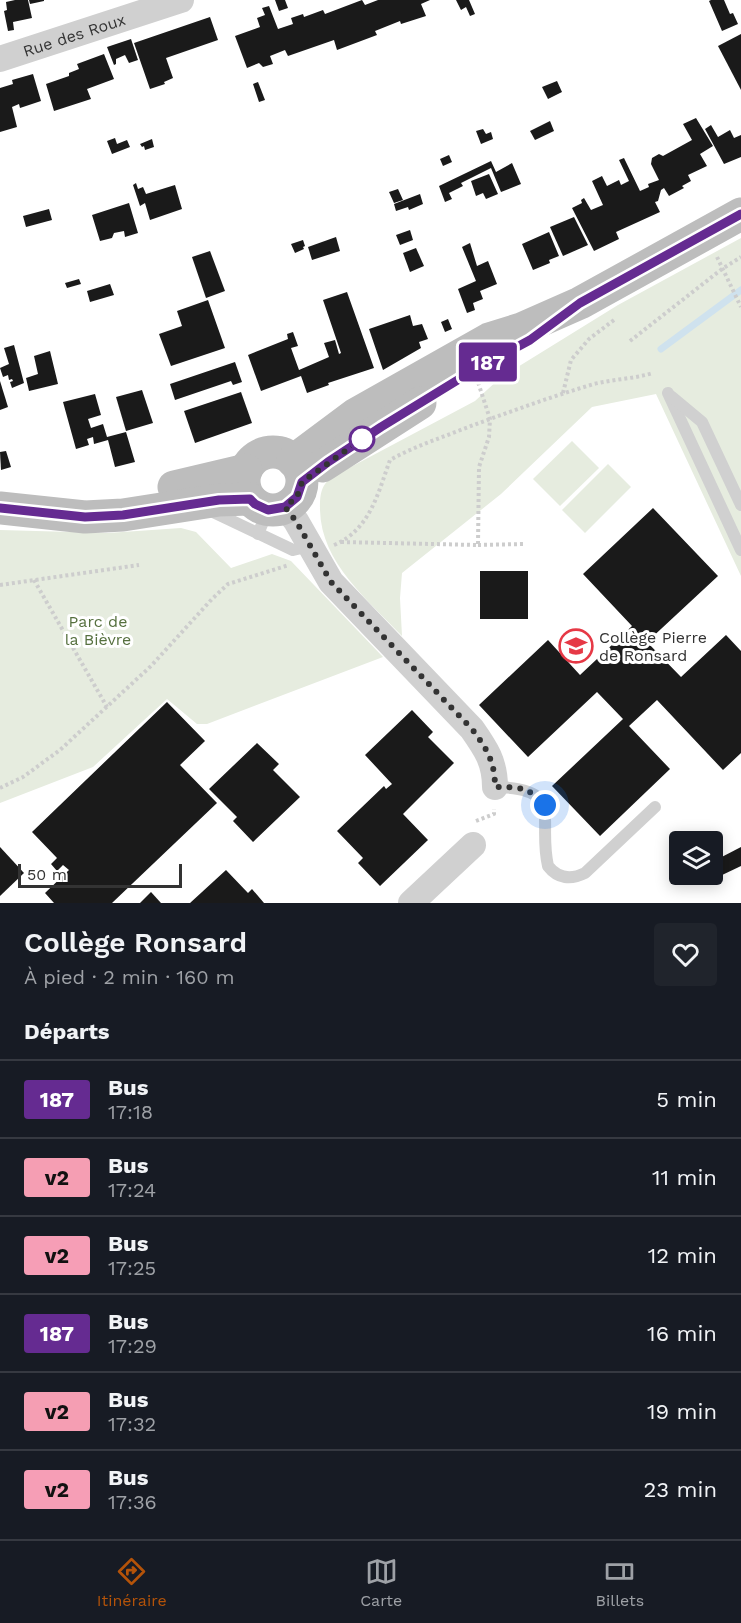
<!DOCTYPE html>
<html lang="fr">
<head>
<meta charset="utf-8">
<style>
  body { margin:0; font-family:"Work Sans",sans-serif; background:#20242c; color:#f1f3f6; height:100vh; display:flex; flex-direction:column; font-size:22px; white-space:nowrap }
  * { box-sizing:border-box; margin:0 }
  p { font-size:20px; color:#9ea1a6 }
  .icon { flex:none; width:33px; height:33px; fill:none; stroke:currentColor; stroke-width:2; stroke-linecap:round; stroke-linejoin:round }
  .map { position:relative; height:903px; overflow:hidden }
  .drawer { display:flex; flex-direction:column; background:#171b24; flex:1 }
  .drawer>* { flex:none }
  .badge { padding:0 12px; border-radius:4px; font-size:21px; line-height:39px }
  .fabs { position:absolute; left:669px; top:831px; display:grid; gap:12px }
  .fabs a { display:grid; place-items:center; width:54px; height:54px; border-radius:6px; background:#171b24; box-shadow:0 3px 15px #0003; font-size:30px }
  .scale { position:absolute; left:18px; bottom:15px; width:164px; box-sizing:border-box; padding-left:6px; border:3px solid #333; border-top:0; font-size:16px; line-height:21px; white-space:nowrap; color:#333; -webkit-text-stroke:4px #fff; paint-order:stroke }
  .you { position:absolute; width:30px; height:30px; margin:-15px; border:4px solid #fff; border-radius:50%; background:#1a73e8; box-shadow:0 0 0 9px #1a73e833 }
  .map>.badge { position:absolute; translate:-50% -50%; box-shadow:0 0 0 3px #fff }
  h2 { padding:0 24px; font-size:22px; line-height:54px }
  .round { display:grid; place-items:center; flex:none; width:63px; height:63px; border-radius:6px; background:#20242c }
  .summary { display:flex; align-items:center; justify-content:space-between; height:102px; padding:0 24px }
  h1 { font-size:28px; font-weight:600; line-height:45px }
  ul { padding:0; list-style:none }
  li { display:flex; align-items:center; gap:18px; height:78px; padding:0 24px; border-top:2px solid #363941 }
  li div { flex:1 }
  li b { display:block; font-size:22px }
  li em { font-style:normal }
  li .badge { min-width:66px; font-weight:700; text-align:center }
  .tabs { display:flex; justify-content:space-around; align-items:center; height:84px; border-top:2px solid #363941; background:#171b24; font-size:16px; color:#9ea1a6 }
  .tabs a { display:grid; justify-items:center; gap:3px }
  .tabs .active { color:#b45309 }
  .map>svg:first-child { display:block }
  .green { fill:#e6ecdf }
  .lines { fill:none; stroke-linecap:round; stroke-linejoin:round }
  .stream { stroke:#cfe2ee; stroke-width:7 }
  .building { fill:#1a1a1a }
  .path { stroke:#cdcdcd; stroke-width:4; stroke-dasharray:3 3; stroke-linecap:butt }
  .service { stroke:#d0d0d0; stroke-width:12 }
  .minor { stroke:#d0d0d0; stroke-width:26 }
  .secondary { stroke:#bdbdbd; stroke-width:33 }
  .line-casing { stroke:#fff; stroke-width:14 }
  .line { stroke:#652b91; stroke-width:9 }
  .walk { stroke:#333; stroke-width:6; stroke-dasharray:0 10.8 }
  .stop-dot { fill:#fff; stroke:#652b91; stroke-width:3 }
  .labels { text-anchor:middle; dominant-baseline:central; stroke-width:6; stroke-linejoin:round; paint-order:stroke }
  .street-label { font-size:16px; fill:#333; stroke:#fff }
  .park-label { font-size:16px; fill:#56703f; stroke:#fff }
  .poi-label { font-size:16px; fill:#333; stroke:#fff; text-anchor:start }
</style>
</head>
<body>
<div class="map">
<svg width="741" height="903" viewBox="0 0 741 903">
  <rect width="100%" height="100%" fill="#fff"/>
  <!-- green -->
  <g class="green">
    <path d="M741 238V576L656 394 592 407 501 494 402 573 400 598 402 636C369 601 321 563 320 510 320 496 320 486 332 477L475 401 500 378 618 305Z"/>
    <path d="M572 441 599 468 560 506 533 479Z"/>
    <path d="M608 464 631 487 585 533 562 510Z"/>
    <path d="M181 528 196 532 231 568 272 554 291 561 383 657 207 724H197L167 699 93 767 0 803V530L108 533Z"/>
  </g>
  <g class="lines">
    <!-- stream -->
    <path class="stream" d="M661 349 741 290"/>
  </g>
  <!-- building -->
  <g class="building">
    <path d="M15 0H28L32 18 13 22 14 30 8 31 4 11 7 10 6 2Z"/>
    <path d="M29 0H44V1L30 4Z"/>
    <path d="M275 0H285L288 8 279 11Z"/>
    <path d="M362 0 365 5 378 0H430L421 4 426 16 401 24 400 21 375 31 377 35 337 50 334 40 288 56 285 50 270 56 273 64 263 67 259 63 247 68 235 36 260 27 257 18 265 15 262 8 269 6 278 29 293 24 291 18 303 14 304 17 323 10 325 14Z"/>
    <path d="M456 0H469L475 14 470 16 466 7 461 10Z"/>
    <path d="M711 0H724L730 14 733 13 738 24 722 31 709 1Z"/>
    <path d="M210 17 218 40 166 58 173 78 164 82 165 84 150 89 134 43Z"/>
    <path d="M741 34V90L718 46Z"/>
    <path d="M131 39 138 60 129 63 125 55 116 59V64L114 65 107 47Z"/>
    <path d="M104 54 114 79 87 89 91 99 54 111 46 84 69 76V73L79 69 77 64Z"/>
    <path d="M33 74 41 101 20 108 19 104 12 107 17 127 0 132V88L13 84 12 80Z"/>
    <path d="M557 81 562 92 548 99 542 87Z"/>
    <path d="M258 82 265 100 259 102 253 84Z"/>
    <path d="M696 118 713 146 700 154 707 166 688 175 691 181 682 186 684 188 669 196 664 188 661 190 658 201 655 202 660 212 616 232 619 239 594 251 572 208 582 203 581 200 584 198 591 210 603 205 592 181 602 176 607 186 619 180 621 185 629 181 619 160 624 158 640 191 649 187 648 184 659 180 651 164 652 158 659 154 663 156 692 140 683 124Z"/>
    <path d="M550 121 554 131 535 140 530 131Z"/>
    <path d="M711 125 718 137 730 130 734 138 741 135V157L724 164 705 129Z"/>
    <path d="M483 129 486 134 491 132 493 139 481 144 476 131Z"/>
    <path d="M115 138 117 144 127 140 130 147 112 154 107 141Z"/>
    <path d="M152 139 154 147 145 150 144 146 142 147 140 144Z"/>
    <path d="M449 155 452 162 443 166 440 159Z"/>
    <path d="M491 161 496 172 512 163 521 184 501 192 491 168 461 183 463 186 449 193 452 199 445 202 439 186Z"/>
    <path d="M489 174 498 194 486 199 483 193 476 196 471 181Z"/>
    <path d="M136 183 138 189 143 187 146 194 175 185 182 209 150 220 145 203 140 206 133 185Z"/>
    <path d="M398 189 403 200 394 203 389 192Z"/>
    <path d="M420 194 423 204 409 210 408 207 396 211 394 204Z"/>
    <path d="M129 203 138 233 125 237 124 231 114 233 112 238 100 241 92 215Z"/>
    <path d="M49 209 52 220 26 227 23 216Z"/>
    <path d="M574 217 588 245 563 256 550 227Z"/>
    <path d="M410 230 413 240 400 245 396 235Z"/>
    <path d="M549 232 559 256 549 260 550 263 533 270 522 244Z"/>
    <path d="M336 237 340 251 312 260 308 247Z"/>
    <path d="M303 240 305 246 303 247 304 249 295 253 291 244Z"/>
    <path d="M470 243 477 266 488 261 497 284 480 291 483 299 473 303 475 310 467 313 458 289 476 281 462 247Z"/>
    <path d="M416 248 424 266 410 272 403 253Z"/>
    <path d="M210 251 225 291 206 298 192 257Z"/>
    <path d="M79 279 81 284 67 288 65 283Z"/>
    <path d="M110 284 114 295 90 302 87 291Z"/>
    <path d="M347 292 374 368 328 383 329 385 307 393 301 376 261 391 248 355 288 339 287 334 293 332 298 346 291 348 299 370 329 357 324 343 335 340 339 354 341 353 323 300Z"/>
    <path d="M208 300 225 348 171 366 159 334 182 326 177 311Z"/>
    <path d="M410 315 413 326 422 324 428 339 419 342 421 348 383 370 369 329Z"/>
    <path d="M448 319 452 329 445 332 441 322Z"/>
    <path d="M14 345 24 383 12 388 10 382 13 381 12 379 9 380 8 375 3 377 0 368 9 364 4 348Z"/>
    <path d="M50 351 58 384 29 391 26 378 38 374 34 356Z"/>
    <path d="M235 362 242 382 233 385 231 381 175 400 170 384Z"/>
    <path d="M0 381 8 407 0 410Z"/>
    <path d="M142 390 153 423 126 431 116 397Z"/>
    <path d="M241 392 252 423 195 443 184 411Z"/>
    <path d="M95 394 101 415 88 419 91 428 103 424 107 437 126 432 135 462 115 467 108 440 94 444 93 437 87 439 89 445 76 449 63 402Z"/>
    <path d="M6 451 11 467 1 470 0 452Z"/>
    <path d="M653 508 718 576 647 642 681 677 726 635 741 651V753L723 770 657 700 629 726 670 769 600 836 552 786 623 719 597 692 528 757 479 705 548 640 580 675 632 626 583 574Z"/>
    <rect x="480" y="571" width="48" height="48"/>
    <path d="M167 702 205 741 180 765 217 803 112 903H54L45 893 69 870 63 865 57 871 51 864 57 858 32 832Z"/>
    <path d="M412 710 433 732 428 737 454 763 403 814 428 840 380 886 358 863 363 858 337 831 384 786 386 789 392 784 365 755Z"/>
    <path d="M257 743 279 764 273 770 300 797 253 842 233 821 237 817 209 789Z"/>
    <path d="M0 847 24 873 0 896Z"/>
    <path d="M741 847V866L720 876 714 861Z"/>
    <path d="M226 870 248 893 252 889 264 903H190Z"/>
    <path d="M151 892 161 903H140Z"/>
  </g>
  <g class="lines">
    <!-- path -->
    <g class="path">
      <path d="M717 257 741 307"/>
      <path d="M630 341 722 269 741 257"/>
      <path d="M563 393 571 360 589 339 614 320"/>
      <path d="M341 542 478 545 479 467 489 437 490 419 476 376"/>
      <path d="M334 545C370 530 378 493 390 460 413 447 438 439 463 429 506 413 550 397 594 384 614 379 633 379 653 373"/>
      <path d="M478 545 523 544"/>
      <path d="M34 580 107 707"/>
      <path d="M0 585 139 565"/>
      <path d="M0 788 23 777 60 750 151 666 212 599 228 584 289 565"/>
      <path d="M476 821 494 814V809"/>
    </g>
    <!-- service -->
    <g class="service">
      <path d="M668 393 741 550"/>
      <path d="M672 397 702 422 741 505"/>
      <path d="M207 509 293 550 310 546"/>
      <path d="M258 534 268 510"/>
      <path d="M495 787C566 788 537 818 548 866 558 879 571 880 585 873L655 807"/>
    </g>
    <!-- minor -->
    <g class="minor">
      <path id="s1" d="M0 59 181 0"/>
      <path d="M285 507 296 521 331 582 472 729C486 749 495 762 495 787"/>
      <path d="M411 903 473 845"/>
    </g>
    <!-- secondary -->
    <g class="secondary">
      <circle cx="273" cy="481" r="29"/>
      <path d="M293 461 356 414 489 339 521 329 580 303 741 214"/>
      <path d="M322 466 420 403"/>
      <path d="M174 487 246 470"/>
      <path d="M0 508 85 517 123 515 219 500 250 499"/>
    </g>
  </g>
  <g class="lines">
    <defs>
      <path id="line" d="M0 508 85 517 123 515 219 500 250 499 255 504 268 510 285 507 297 497 302 482 328 462 381 427 474 370 530 340 580 303 741 214"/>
    </defs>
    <!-- line casing -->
    <use href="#line" class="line-casing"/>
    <!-- line -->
    <use href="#line" class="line"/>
    <!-- walk -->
    <path class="walk" d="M362 439 302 482 297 497 285 507 296 521 331 582 472 729C487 749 495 762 495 787 519 787 529 787 545 805"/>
  </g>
  <!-- icons -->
  <defs>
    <symbol id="school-ring" viewBox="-11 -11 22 22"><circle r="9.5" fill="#fff" stroke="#e63946" stroke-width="1.5"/><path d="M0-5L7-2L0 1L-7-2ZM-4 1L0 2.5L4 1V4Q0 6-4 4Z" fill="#e63946"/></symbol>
  </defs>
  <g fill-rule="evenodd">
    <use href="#school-ring" x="557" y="627" width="38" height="38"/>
  </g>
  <!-- markers -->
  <circle class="stop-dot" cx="362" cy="439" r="12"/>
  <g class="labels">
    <!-- street labels -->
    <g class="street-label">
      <text stroke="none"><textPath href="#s1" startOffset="78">Rue des Roux</textPath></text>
    </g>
    <!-- park labels -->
    <g class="park-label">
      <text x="98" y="621">Parc de<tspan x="98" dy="18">la Bièvre</tspan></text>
    </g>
    <!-- poi labels -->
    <g class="poi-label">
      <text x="599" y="637">Collège Pierre<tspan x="599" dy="18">de Ronsard</tspan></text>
    </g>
  </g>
</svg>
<div class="fabs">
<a><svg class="icon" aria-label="layers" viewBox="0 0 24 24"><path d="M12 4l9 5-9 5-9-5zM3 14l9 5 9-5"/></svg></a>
</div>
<div class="scale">50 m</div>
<div class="you" style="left:545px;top:805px"></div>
<b class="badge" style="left:488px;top:362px;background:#652b91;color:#fff">187</b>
</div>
<section class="drawer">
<div class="summary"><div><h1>Collège Ronsard</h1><p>À pied · 2 min · 160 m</p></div><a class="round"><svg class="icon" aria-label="heart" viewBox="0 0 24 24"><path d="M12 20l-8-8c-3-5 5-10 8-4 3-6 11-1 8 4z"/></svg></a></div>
<h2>Départs</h2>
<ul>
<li><span class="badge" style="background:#652b91;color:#fff">187</span><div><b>Bus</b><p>17:18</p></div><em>5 min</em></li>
<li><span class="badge" style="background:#f59eb3;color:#111">v2</span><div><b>Bus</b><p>17:24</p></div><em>11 min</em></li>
<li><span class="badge" style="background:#f69eb6;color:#111">v2</span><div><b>Bus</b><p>17:25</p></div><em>12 min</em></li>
<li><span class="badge" style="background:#652b91;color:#fff">187</span><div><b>Bus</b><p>17:29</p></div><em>16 min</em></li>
<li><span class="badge" style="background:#f59eb3;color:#111">v2</span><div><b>Bus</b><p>17:32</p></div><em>19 min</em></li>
<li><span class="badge" style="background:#f69eb6;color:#111">v2</span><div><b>Bus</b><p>17:36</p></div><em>23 min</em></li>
</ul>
</section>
<nav class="tabs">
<a class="active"><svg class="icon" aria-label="directions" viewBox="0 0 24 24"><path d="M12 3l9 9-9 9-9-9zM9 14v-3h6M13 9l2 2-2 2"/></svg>Itinéraire</a>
<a><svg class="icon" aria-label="map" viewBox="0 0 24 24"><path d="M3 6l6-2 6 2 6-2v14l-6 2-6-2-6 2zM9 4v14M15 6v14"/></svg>Carte</a>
<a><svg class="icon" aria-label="tickets" viewBox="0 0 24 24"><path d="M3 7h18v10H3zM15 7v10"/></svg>Billets</a>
</nav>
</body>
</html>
